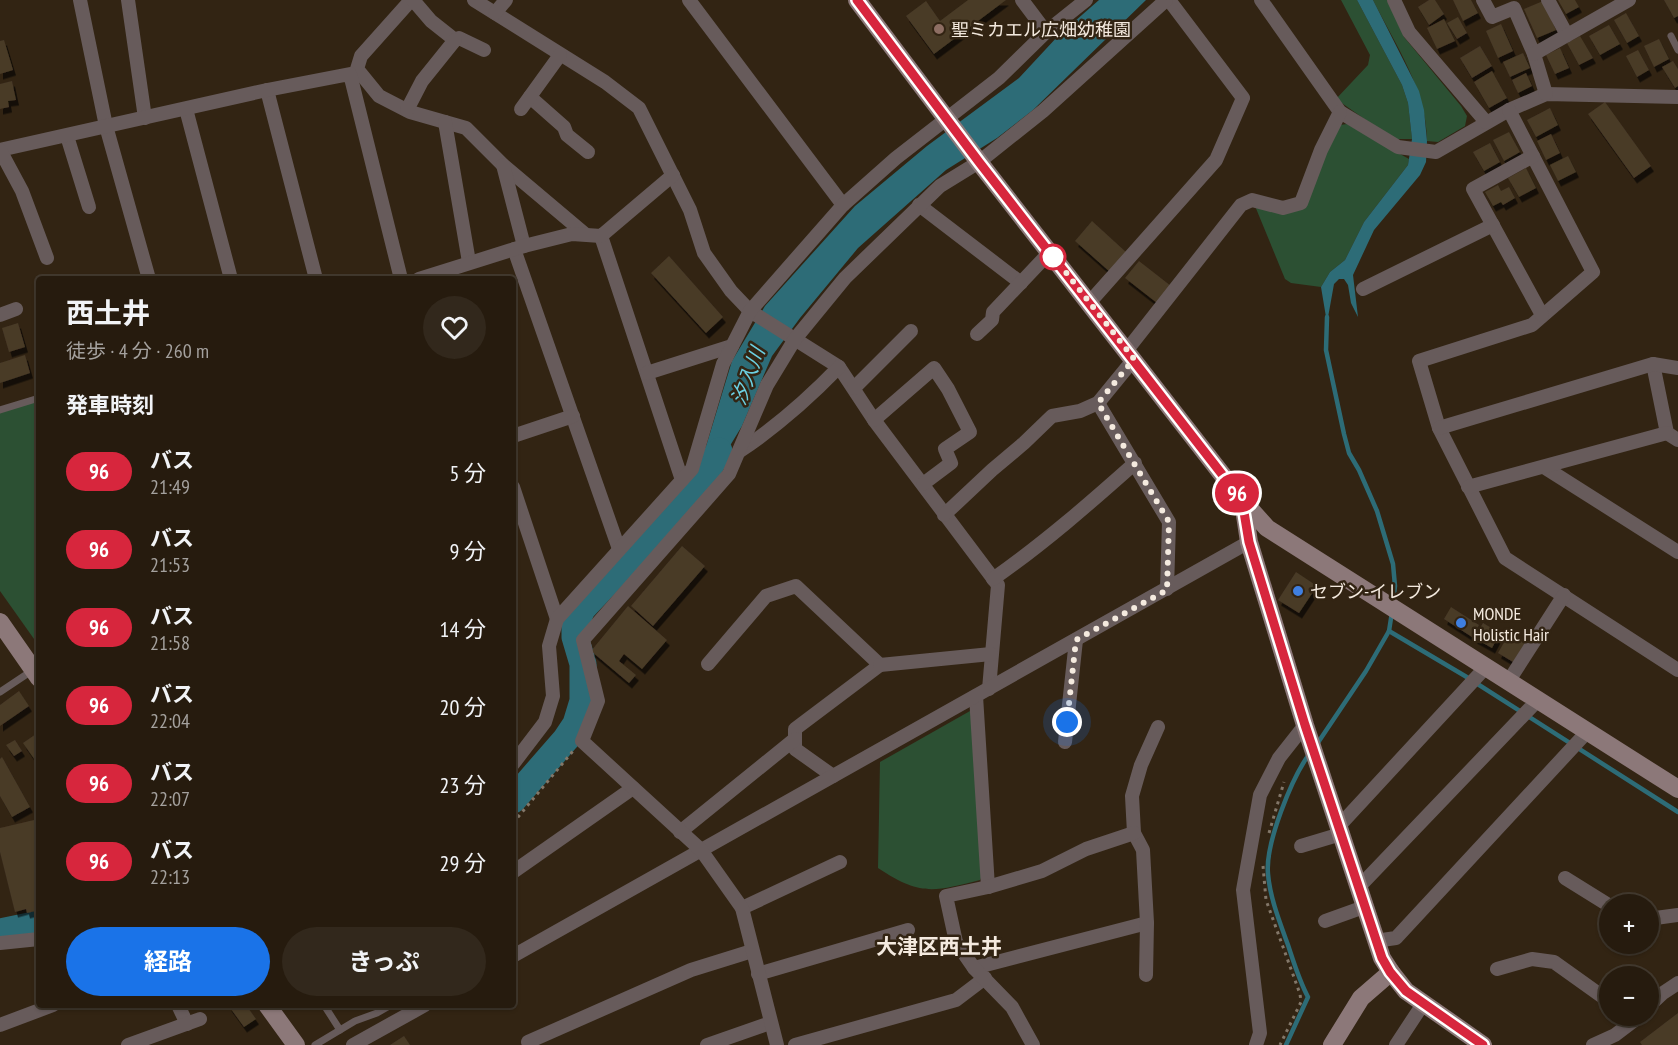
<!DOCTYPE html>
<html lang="ja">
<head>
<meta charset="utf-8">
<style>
  body { margin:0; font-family:"PT Sans Narrow","Noto Sans JP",sans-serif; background:#32281c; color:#f1f3f6; height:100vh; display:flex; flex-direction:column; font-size:22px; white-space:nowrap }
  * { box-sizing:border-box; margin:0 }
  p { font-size:20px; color:#a4a19e }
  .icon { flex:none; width:33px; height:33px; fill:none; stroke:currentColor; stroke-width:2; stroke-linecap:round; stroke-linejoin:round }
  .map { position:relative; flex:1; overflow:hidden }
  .drawer { position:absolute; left:36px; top:276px; width:480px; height:732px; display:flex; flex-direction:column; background:#261b0e; border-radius:6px; box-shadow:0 2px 4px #0004,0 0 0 2px #42392e }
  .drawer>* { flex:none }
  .badge { padding:0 12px; border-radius:20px; font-size:21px; line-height:39px }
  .fabs { position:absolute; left:1599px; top:894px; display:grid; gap:12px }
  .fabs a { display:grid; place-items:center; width:60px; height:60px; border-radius:50%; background:#261b0e; box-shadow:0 2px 4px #0004,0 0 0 2px #42392e; font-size:30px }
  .you { position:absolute; width:30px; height:30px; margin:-15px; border:4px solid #fff; border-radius:50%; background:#1a73e8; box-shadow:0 0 0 9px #1a73e833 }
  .map>.badge { position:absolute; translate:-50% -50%; box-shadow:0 0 0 3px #fff }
  h2 { padding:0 30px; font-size:22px; line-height:54px }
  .round { display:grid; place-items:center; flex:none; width:63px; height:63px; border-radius:32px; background:#32281c }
  .headline { display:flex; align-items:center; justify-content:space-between; height:102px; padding:0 30px }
  h1 { font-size:28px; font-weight:700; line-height:45px }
  .primary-button { display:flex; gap:12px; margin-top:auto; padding:12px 30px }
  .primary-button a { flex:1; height:69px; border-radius:36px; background:#1a73e8; color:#fff; font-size:24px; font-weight:700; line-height:69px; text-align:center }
  .primary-button a+a { background:#32281c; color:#f1f3f6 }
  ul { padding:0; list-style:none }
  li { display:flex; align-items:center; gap:18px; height:78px; padding:0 30px }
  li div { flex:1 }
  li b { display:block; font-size:22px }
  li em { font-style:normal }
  li .badge { min-width:66px; font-weight:700; text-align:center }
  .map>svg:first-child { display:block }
  .green { fill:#2c5033 }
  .water { fill:#2d6c77 }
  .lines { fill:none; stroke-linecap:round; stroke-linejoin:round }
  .stream { stroke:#2d6c77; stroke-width:4.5 }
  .river { stroke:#2d6c77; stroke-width:27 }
  .building { fill:#483a28; filter:url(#shadow) }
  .path { stroke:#837769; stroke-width:3; stroke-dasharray:3 4.5; stroke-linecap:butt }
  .lane { stroke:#675b5b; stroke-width:7 }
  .street { stroke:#675b5b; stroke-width:14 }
  .secondary { stroke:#8c7879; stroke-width:18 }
  .line-casing { stroke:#fff; stroke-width:14 }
  .line { stroke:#d7263d; stroke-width:9 }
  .walk { stroke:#f4eadf; stroke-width:6; stroke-dasharray:0 10.8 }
  .education-dot { fill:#8d6e63; stroke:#322413; stroke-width:2 }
  .stop-dot { fill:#fff; stroke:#d7263d; stroke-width:3 }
  .shop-dot { fill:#3f7fe0; stroke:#322413; stroke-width:2 }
  .labels { text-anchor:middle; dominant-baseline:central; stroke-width:5; stroke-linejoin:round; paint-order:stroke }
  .poi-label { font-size:18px; fill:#f4eadf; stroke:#322413; text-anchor:start }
  .water-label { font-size:20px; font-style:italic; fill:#6cd0e2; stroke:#322413 }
  .quarter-label { font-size:21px; font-weight:bold; fill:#f4eadf; stroke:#322413 }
</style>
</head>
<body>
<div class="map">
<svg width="1678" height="1045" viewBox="0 0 1678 1045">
  <defs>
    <filter id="shadow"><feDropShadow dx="3" dy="5.5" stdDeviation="0" flood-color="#0009"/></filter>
  </defs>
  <rect width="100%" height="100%" fill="#322413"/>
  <!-- green -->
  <g class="green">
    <path d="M1341 0H1357L1402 85 1408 103 1412 139H1393L1336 99 1368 65 1370 55Z"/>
    <path d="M1373 0H1387L1404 37 1461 106 1467 116 1465 126 1438 142 1427 141C1427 90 1395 44 1373 0Z"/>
    <path d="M1347 124 1409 159 1408 165 1364 222 1345 260 1330 272 1321 287 1291 283 1285 279 1255 206 1302 207 1326 146 1340 125Z"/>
    <path d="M39 400V646L0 591V412Z"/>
    <path d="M970 711 975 716 982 876 980 880C933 892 920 896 878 868L880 762Z"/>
  </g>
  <!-- water -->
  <g class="water">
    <path d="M1099 0H1146L1033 110 997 138 946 170 858 248 800 318 772 356 742 426 714 472 659 513 700 466 732 361 765 306 855 206 927 146 1019 78 1058 36Z"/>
    <path d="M1357 0H1373L1419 91 1424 110 1427 141 1426 162 1420 175 1374 230 1353 275 1358 317 1351 303 1348 285 1344 279H1339L1334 284 1327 323 1321 287 1330 272 1345 260 1364 222 1408 165 1412 139 1408 103 1402 85Z"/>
  </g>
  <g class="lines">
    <!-- stream -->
    <g class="stream">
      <path d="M1327 317 1326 350 1344 434 1349 453 1359 470 1377 511 1393 564 1395 586 1393 603"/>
      <path d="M1389 631 1465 676 1678 812"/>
      <path d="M1317 744 1366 671 1389 631 1392 612"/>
      <path d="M1286 1045 1308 997C1299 980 1294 963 1288 945 1280 923 1270 898 1268 874 1265 844 1292 777 1310 753"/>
    </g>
    <!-- river -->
    <g class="river">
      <path d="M513 800 566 739 576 724 583 701V664L575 637V625L582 609 698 486 719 451"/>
      <path d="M0 932 39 924"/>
    </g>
  </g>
  <!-- building -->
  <g class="building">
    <path d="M968 0H1006L934 54 906 16 926 1 940 21Z"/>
    <path d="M1429 0H1435L1444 14 1429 25 1418 7Z"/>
    <path d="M1453 0H1471L1478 13 1463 21Z"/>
    <path d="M1558 0H1575L1579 7 1566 14Z"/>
    <path d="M1664 0H1678V16L1674 18Z"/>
    <path d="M1543 1 1556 30 1537 38 1524 9Z"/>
    <path d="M1626 13 1639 36 1627 43 1614 20Z"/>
    <path d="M1458 17 1467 33 1457 39 1447 23Z"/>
    <path d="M1444 19 1455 41 1437 49 1427 28Z"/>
    <path d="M1501 24 1513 51 1498 58 1486 31Z"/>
    <path d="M1609 25 1620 44 1600 55 1589 36Z"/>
    <path d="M1580 36 1593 58 1579 65 1567 43Z"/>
    <path d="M1659 39 1669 59 1654 67 1644 46Z"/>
    <path d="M4 40 13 70 0 74V41Z"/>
    <path d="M1480 46 1492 66 1472 78 1460 58Z"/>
    <path d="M1560 48 1569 68 1555 74 1546 55Z"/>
    <path d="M1638 50 1649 70 1637 77 1626 56Z"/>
    <path d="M1523 53 1530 68 1510 77 1503 62Z"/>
    <path d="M1673 61 1678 69V86L1675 88 1662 67Z"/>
    <path d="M1492 71 1507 98 1489 108 1474 82Z"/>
    <path d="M1526 73 1532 86 1518 93 1512 80Z"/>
    <path d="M12 81 16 100 8 101 9 107 0 109V84Z"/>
    <path d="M1605 102 1651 166 1634 178 1588 114Z"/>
    <path d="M1550 108 1558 125 1536 137 1527 120Z"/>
    <path d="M1509 132 1520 152 1504 161 1493 140Z"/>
    <path d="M1551 134 1560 153 1546 160 1537 141Z"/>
    <path d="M1490 143 1500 162 1484 171 1473 152Z"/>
    <path d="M1568 156 1576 172 1558 181 1550 165Z"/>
    <path d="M1526 168 1536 188 1519 197 1508 178Z"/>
    <path d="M1498 185 1501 191 1509 187 1515 198 1503 205 1501 202 1493 206 1485 192Z"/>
    <path d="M1092 221 1127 253 1110 272 1075 241Z"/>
    <path d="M669 256 723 317 706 333 651 273Z"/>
    <path d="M1139 261 1171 286 1157 303 1125 278Z"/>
    <path d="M18 323 25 347 9 352 2 328Z"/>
    <path d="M25 355 30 373 0 383V363Z"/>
    <path d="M682 546 705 566 653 626 631 606Z"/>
    <path d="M1296 572 1317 586 1299 613 1278 600Z"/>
    <path d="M628 606 667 640 642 669 624 654 619 661 636 675 629 683 591 651Z"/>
    <path d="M1451 607 1479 625 1472 637 1444 619Z"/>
    <path d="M1483 623 1500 633 1492 648 1474 638Z"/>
    <path d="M1510 632 1526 642 1513 662 1498 653Z"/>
    <path d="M19 691 29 706 0 726V705Z"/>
    <path d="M36 734 39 738V762L37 763 23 743Z"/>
    <path d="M15 740 22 751 14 756 6 745Z"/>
    <path d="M2 757 30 807 12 817 0 796V759Z"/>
    <path d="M34 820 39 839V910L27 913 26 909 15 912 0 852V828Z"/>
    <path d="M228 1005H246L256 1019 244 1027Z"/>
    <path d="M1678 1013V1045H1642L1640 1042Z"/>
    <path d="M404 1036 410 1045H390Z"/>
  </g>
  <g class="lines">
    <!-- path -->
    <g class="path">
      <path d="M513 823 573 751"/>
      <path d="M1269 833 1284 782"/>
      <path d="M1263 866 1266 900 1300 994 1301 1002 1280 1045"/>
    </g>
    <!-- lane -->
    <g class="lane">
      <path d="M1671 36 1678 50"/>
      <path d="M0 410 39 398"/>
      <path d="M0 692 33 670"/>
      <path d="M324 1005 340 1030"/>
      <path d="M315 1045 355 1021 377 1013 391 1005"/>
    </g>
    <!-- street -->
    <g class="street">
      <path d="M80 0 106 126 149 279"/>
      <path d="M128 0 145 118"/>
      <path d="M411 0 361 56 357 69 379 96 410 112 466 128 503 165 585 234"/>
      <path d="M413 0 431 21 455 40 459 38 484 50"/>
      <path d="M474 0 605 82 639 108 690 210 704 253 731 291 750 311 839 367 874 420 998 585 989 689"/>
      <path d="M689 0 843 205"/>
      <path d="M1022 0 1046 32"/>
      <path d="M1261 0 1340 112 1398 147 1436 152 1509 110 1546 94 1678 97"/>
      <path d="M1394 0 1409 32 1486 122"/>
      <path d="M1483 0 1492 17 1514 8 1534 54 1546 94"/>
      <path d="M1548 0 1567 35"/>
      <path d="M495 13 506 0"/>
      <path d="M1534 54 1629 0"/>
      <path d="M267 90 316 279"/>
      <path d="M530 97 564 127 567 135 588 152"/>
      <path d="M186 109 231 279"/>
      <path d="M521 109 560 55"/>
      <path d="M407 110 422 81 455 40"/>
      <path d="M1509 110 1593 272 1532 325 1419 361 1439 428 1505 558 1678 670"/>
      <path d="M445 122 469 262"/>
      <path d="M67 136 89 207"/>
      <path d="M0 150 267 90 350 74 401 279"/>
      <path d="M0 150 22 191 47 258"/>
      <path d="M1533 156 1473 189 1542 315"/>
      <path d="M503 165 524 246"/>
      <path d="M919 205 1021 283"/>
      <path d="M601 236 682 480"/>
      <path d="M514 249 619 549"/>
      <path d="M419 279 524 246 572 234 601 236 673 175"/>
      <path d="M1363 289 1493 225"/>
      <path d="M1089 303 1216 160 1243 98 1169 0"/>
      <path d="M0 315 16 309"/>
      <path d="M977 334 992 320 993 312 1050 252"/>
      <path d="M1127 350 1241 205 1252 200 1283 208 1301 203 1321 150 1340 112"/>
      <path d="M1653 364 1667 433 1678 440"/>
      <path d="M647 373 732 346"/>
      <path d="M854 388 911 331"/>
      <path d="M1098 403 1169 522 1167 589"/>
      <path d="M874 420 934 368 948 389 970 432 945 449 951 463 923 484"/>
      <path d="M1439 428 1653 364 1678 368"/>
      <path d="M513 436 573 416"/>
      <path d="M740 451C776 427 809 398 839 367"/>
      <path d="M1544 467 1678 552"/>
      <path d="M513 487 557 619"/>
      <path d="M1468 487 1667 433"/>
      <path d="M944 515 992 470 1024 443 1052 416 1080 411 1098 403 1134 359"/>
      <path d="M993 579C1043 544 1089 504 1135 463"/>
      <path d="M708 664 766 596 796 586 880 665 795 729V749L833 776"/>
      <path d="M880 665 991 654"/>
      <path d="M1508 682 1564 595"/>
      <path d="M976 696 988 887"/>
      <path d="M1065 742 1076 640"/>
      <path d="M513 764 545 722 553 696 549 646 557 619 692 469 723 364 750 311 843 205 896 158 999 78 1046 32 1086 0"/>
      <path d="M1339 826 1485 668"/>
      <path d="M680 832 795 739"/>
      <path d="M1301 846 1341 834"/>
      <path d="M513 872 633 788"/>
      <path d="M1565 878 1610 906"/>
      <path d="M1358 888 1537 701"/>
      <path d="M742 908 840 862"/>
      <path d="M1648 919 1678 915"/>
      <path d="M1325 921 1364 907"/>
      <path d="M1375 941 1396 938 1587 732"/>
      <path d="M0 943 39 939"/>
      <path d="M513 956 1249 542"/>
      <path d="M974 968 1147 923"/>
      <path d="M1497 969 1532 959 1554 962 1610 1002"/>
      <path d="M758 974 908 930"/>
      <path d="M1146 975 1147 923 1143 850 1134 833 1132 796 1141 765 1158 727"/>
      <path d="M178 1005 187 1024"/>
      <path d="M1648 1007 1663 993 1678 983"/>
      <path d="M0 1025 53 1005"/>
      <path d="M528 1042 691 970 752 951"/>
      <path d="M128 1045 200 1019"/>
      <path d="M353 1045 425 1005"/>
      <path d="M707 1045 770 1023"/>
      <path d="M777 1045 742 908 701 850 582 741 598 701 583 640 729 474 767 385 795 339 845 278 940 186 979 162 1043 111 1166 0"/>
      <path d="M795 1045 956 1000 985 978"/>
      <path d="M1033 1045 1012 1007 974 968 956 942 946 896 988 887 1042 871 1086 849 1134 833"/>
      <path d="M1256 1045 1260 1033 1243 890 1260 795 1279 758 1305 725"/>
      <path d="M1396 1045 1423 1004"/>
      <path d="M1593 1045 1615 1035 1640 1016"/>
    </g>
    <!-- secondary -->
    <g class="secondary">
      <path d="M857 0 979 162 1242 500 1267 528 1678 789"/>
      <path d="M1243 502 1249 542 1305 725 1382 958 1391 972 1406 991 1483 1045"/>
      <path d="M0 622 39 678"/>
      <path d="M267 1005 296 1045"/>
      <path d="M1332 1045 1361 998 1391 972"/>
    </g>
  </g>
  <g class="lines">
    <defs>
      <path id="line" d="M857 0 979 162 1242 500 1249 542 1305 725 1382 958 1390 972 1406 991 1483 1045"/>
    </defs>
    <!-- line casing -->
    <use href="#line" class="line-casing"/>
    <!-- line -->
    <use href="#line" class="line"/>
    <!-- walk -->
    <path class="walk" d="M1053 257 1050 252 1134 359 1098 403 1169 522 1167 590 1076 640 1067 722"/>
  </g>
  <!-- markers -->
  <circle class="education-dot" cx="939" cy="29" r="6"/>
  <circle class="stop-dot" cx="1053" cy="257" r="12"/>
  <g class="shop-dot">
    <circle cx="1298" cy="591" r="6"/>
    <circle cx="1461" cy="623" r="6"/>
  </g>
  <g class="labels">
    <!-- poi labels -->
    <g class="poi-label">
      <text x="951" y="29">聖ミカエル広畑幼稚園</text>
      <text x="1310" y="591">セブン-イレブン</text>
      <text x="1473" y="613">MONDE<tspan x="1473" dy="21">Holistic Hair</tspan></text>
    </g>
    <!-- water labels -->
    <g class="water-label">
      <text transform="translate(748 376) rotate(-70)">汐入川</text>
    </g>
    <!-- quarter labels -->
    <g class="quarter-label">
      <text x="939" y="946">大津区西土井</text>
    </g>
  </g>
</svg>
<div class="fabs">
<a>+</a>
<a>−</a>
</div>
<div class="you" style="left:1067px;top:722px"></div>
<b class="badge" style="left:1237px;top:493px;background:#d7263d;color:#fff">96</b>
<section class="drawer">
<div class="headline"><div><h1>西土井</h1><p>徒歩 · 4 分 · 260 m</p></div><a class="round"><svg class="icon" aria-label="heart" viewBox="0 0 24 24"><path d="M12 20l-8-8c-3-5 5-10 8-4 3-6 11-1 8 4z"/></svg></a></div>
<h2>発車時刻</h2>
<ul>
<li><span class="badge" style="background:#d7263d;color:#fff">96</span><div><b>バス</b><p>21:49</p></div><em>5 分</em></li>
<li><span class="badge" style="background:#d7263d;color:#fff">96</span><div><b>バス</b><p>21:53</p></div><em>9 分</em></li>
<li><span class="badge" style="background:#d7263d;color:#fff">96</span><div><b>バス</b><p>21:58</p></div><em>14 分</em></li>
<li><span class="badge" style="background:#d7263d;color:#fff">96</span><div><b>バス</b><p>22:04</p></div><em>20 分</em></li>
<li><span class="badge" style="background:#d7263d;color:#fff">96</span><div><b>バス</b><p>22:07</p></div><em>23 分</em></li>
<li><span class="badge" style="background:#d7263d;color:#fff">96</span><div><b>バス</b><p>22:13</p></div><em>29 分</em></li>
</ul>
<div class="primary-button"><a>経路</a><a>きっぷ</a></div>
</section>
</div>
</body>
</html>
